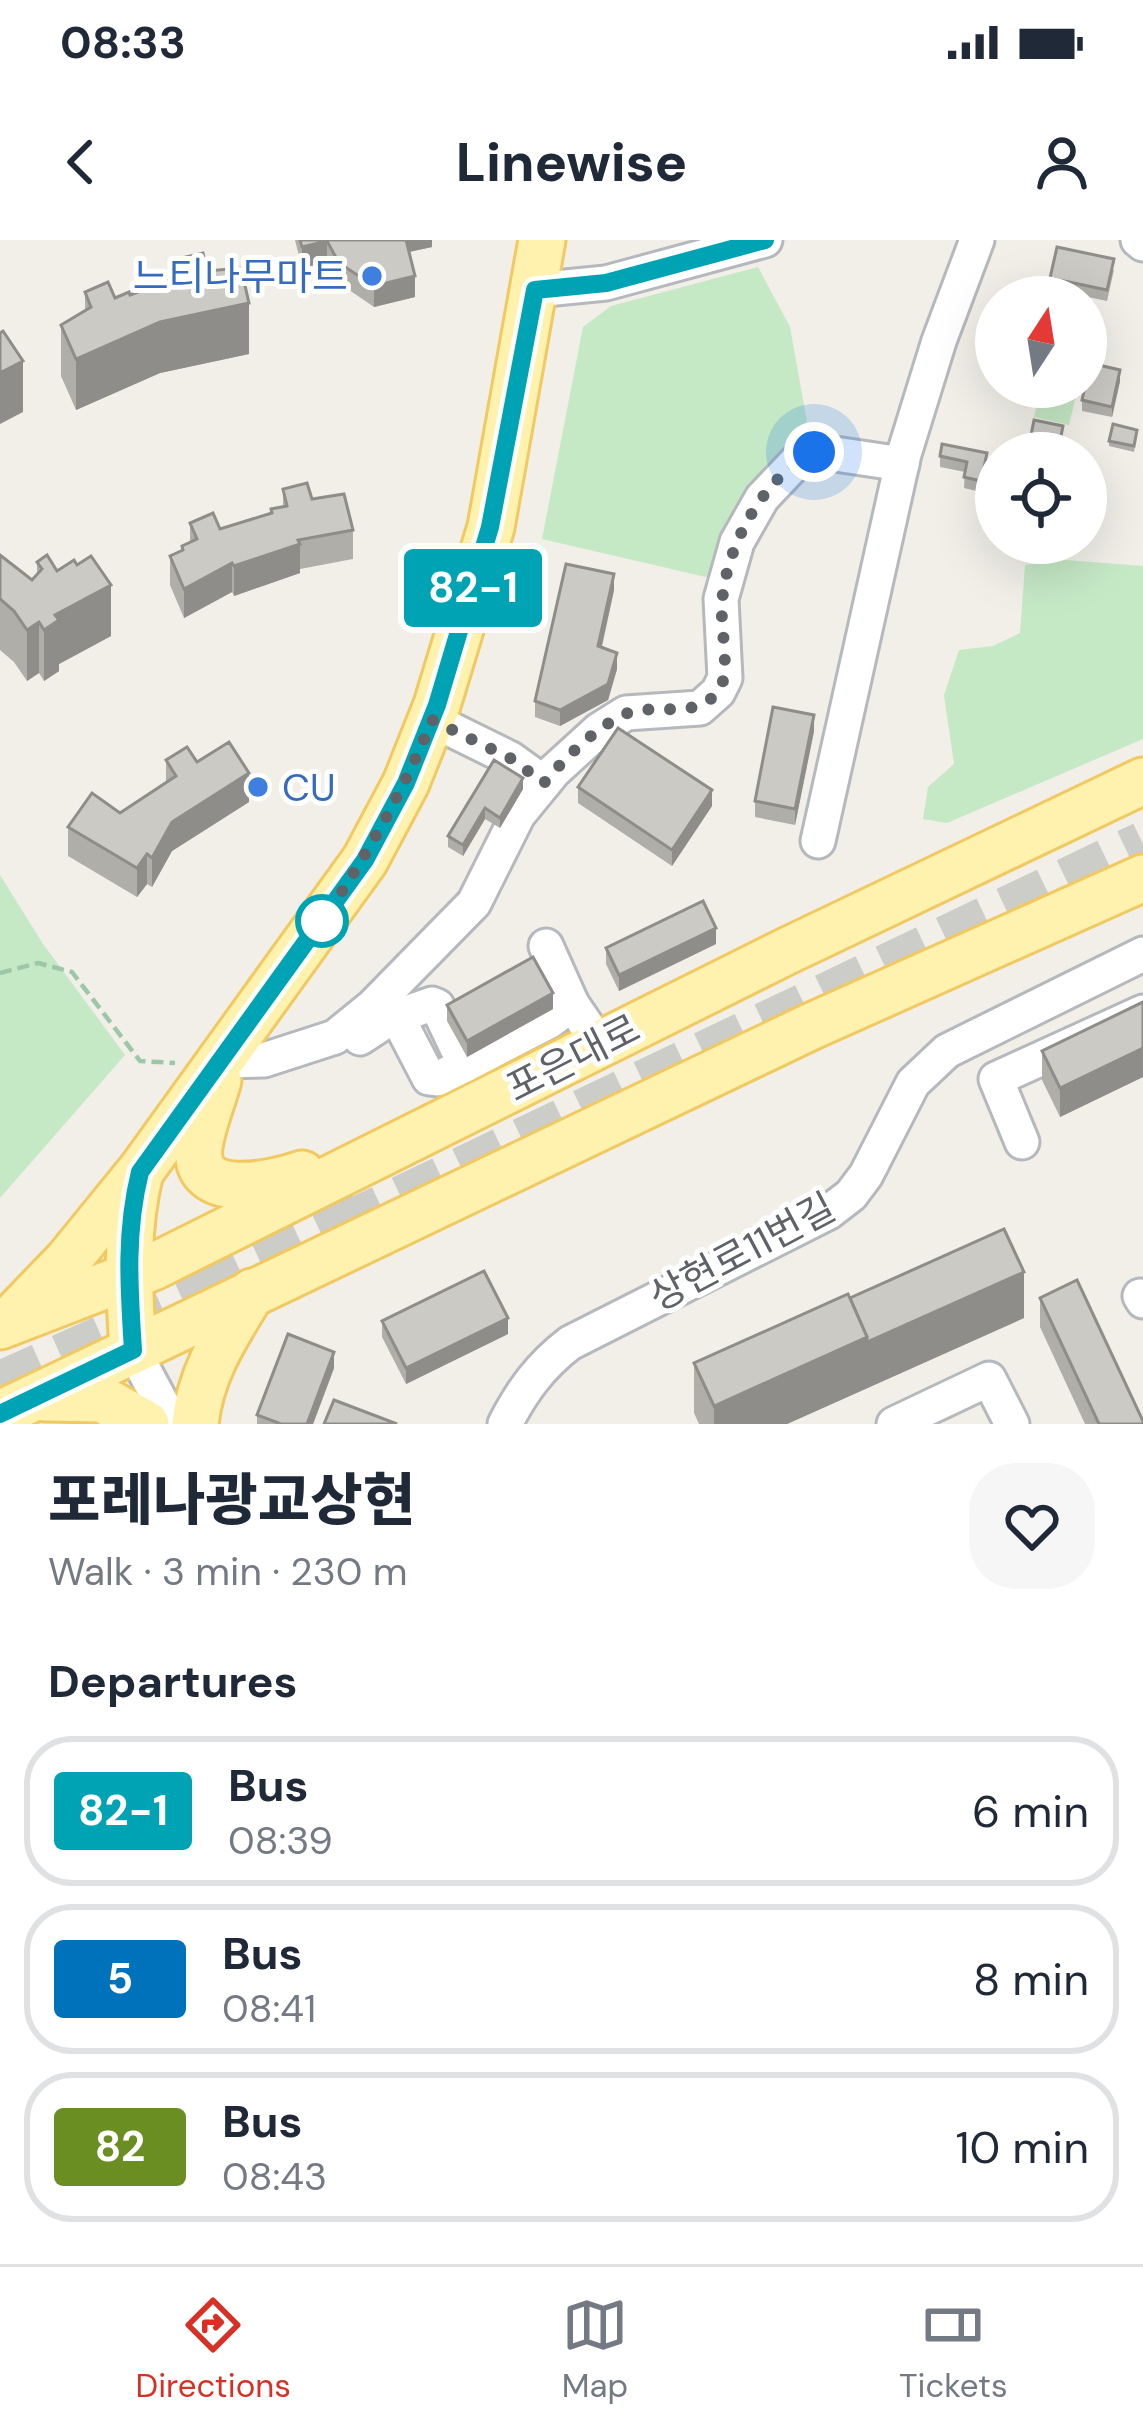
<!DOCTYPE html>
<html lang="en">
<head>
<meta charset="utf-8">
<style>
  body { margin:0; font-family:"DM Sans","Noto Sans KR",sans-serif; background:#f6f6f7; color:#1f2937; height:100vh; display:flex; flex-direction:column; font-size:45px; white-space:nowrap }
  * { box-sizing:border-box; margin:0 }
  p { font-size:39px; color:#747a83 }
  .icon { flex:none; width:66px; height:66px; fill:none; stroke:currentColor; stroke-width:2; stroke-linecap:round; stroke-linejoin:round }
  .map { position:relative; height:1184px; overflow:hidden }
  .panel { display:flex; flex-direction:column; background:#fff; flex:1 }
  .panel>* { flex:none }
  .badge { padding:0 24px; border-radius:9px; font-size:42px; line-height:78px }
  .needle { width:78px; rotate:12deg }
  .fabs { position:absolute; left:975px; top:36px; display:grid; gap:24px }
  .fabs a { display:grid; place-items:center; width:132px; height:132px; border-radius:50%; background:#fff; box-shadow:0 12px 48px #0002; font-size:60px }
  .you { position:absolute; width:60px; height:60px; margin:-30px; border:9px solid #fff; border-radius:50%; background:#1a73e8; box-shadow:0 0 0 18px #1a73e833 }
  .map>.badge { position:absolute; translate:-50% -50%; box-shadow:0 0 0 6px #fff }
  h2 { padding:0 48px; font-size:45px; line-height:108px }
  .round { display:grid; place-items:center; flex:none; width:126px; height:126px; border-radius:48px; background:#f6f6f7 }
  .overview { display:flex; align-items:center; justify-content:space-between; height:204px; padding:0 48px }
  h1 { font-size:57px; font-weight:800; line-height:90px }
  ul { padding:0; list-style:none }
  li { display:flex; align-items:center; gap:36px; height:150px; margin:0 24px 18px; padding:0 24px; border:6px solid #e0e1e3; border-radius:48px }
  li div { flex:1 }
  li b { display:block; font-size:45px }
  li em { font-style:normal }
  li .badge { min-width:132px; font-weight:700; text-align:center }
  .status { display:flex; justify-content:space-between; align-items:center; height:84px; padding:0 60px; background:#fff; direction:ltr }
  .status svg { height:33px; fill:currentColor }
  header { display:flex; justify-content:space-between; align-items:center; height:156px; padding:0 48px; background:#fff; font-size:54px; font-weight:800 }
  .tabs { display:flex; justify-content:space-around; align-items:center; height:168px; border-top:3px solid #e0e1e3; background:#fff; font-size:33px; color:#747a83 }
  .tabs a { display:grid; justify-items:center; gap:6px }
  .tabs .active { color:#d93025 }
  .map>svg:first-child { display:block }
  .green { fill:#c5e8c5 }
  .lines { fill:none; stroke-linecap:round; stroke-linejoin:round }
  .major-tunnel { stroke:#ccccc8; stroke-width:45; stroke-dasharray:45 22; stroke-linecap:butt }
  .minor-casing { stroke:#b5b8bc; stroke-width:39 }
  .major-casing { stroke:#f2c960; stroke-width:51 }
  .path { stroke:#9cc7a9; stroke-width:4.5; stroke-dasharray:12 6; stroke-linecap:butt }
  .minor { stroke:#fff; stroke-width:33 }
  .major { stroke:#fff2af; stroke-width:45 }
  .wall { fill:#afaea9 }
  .shaded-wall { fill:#8f8d8a }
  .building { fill:#cccac5; stroke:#8f8d8a; stroke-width:3 }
  .line-casing { stroke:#fff; stroke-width:27 }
  .line { stroke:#00a3b4; stroke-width:18 }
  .walk { stroke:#5f6368; stroke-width:12; stroke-dasharray:0 21.6 }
  .shop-dot { fill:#3f7fe0; stroke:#fff; stroke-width:4.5 }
  .stop-dot { fill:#fff; stroke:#00a3b4; stroke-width:6 }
  .labels { text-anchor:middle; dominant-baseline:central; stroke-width:10; stroke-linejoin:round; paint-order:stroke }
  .shop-label { font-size:39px; fill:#366cbe; stroke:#fff; text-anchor:end }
  .street-label { font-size:39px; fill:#5f6368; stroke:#fff }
</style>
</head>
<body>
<div class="status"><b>08:33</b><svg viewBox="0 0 49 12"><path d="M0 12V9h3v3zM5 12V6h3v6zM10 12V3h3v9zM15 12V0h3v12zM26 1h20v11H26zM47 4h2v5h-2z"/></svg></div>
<header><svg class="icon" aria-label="back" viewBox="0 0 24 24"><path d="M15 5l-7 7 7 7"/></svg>Linewise<svg class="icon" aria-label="person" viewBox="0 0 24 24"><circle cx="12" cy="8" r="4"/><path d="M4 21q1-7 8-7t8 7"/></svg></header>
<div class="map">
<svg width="1143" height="1184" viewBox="0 0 1143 1184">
  <rect width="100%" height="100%" fill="#f1efe8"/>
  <!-- green -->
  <g class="green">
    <path d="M758 27 790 87 807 182 767 228 737 272 710 338 542 299 583 87 611 66Z"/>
    <path d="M1041 147H1078L1069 185 1034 177Z"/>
    <path d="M1066 320 1143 326V499L947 583 923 579 928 547 954 524 944 455 959 410 993 406 1020 393 1025 325Z"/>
    <path d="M0 635 43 704 125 815 0 958Z"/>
  </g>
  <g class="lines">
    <!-- major-tunnel -->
    <g class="major-tunnel">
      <path d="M341 987 1143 604"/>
      <path d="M191 1032 365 950"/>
      <path d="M0 1144 238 1037"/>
    </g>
    <defs>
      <g id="minor">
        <path d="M1138 0 1143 4"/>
        <path d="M535 50 606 43 765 0"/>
        <path d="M432 480 511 519 544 543"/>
        <path d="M818 601 904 214 939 101 977 0"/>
        <path d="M546 706 572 764"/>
        <path d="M405 792 429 838 437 839 465 825"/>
        <path d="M360 798 389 779 432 764 437 766 465 825 550 781 572 764 600 805"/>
        <path d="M223 821 264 820 335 797 373 766 474 663 518 575 554 531 599 490 626 473 700 468 718 452 725 438 721 359 737 302 762 258 798 220 815 211 902 224"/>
        <path d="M1022 902 996 839 1143 772"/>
        <path d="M1140 1056 1143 1061"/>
        <path d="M133 1110 173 1184"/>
        <path d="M505 1184C522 1151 540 1126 570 1103L829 972 851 955 866 935 913 843 947 811 1143 714"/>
        <path d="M894 1184 989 1139 1012 1184"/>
      </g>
      <g id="major">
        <path d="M218 840C212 862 202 885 199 907 193 963 273 944 302 934"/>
        <path d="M16 1074 68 1020 138 934"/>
        <path d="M0 1086 153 1027 787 711 1143 541"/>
        <path d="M133 1110C129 1048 125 992 140 932L365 620 406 543 437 465 491 287 542 0"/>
        <path d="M45 1158 102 1159 146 1184"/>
        <path d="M0 1174 812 786 1143 638"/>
        <path d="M195 1184C200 1133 226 1095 252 1052"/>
      </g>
    </defs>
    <!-- minor casing -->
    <use href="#minor" class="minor-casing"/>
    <!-- major casing -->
    <use href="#major" class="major-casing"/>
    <!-- path -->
    <path class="path" d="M0 733 38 723 72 732 140 821 175 823"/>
    <!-- minor -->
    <use href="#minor" class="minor"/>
    <!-- major -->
    <use href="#major" class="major"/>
  </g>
  <!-- wall -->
  <g class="wall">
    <path d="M295 0H432V7L409 12 415 57 374 67 339 43 327 22 302 28Z"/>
    <path d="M177 19 207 31 249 114 160 133 76 170 61 136V85L85 71V52L115 58 130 55 177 38Z"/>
    <path d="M1114 30 1107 61 1050 49V38Z"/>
    <path d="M1120 141 1112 177 1082 171V160Z"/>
    <path d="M1063 191 1060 206 1031 201V195Z"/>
    <path d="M1137 195 1134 212 1109 206V201Z"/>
    <path d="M940 216 987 224 981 252 964 248 965 232 940 227Z"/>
    <path d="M283 249 312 259 353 290V319L300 329V333L234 356 232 352 184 378 170 345V316L182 310V306L190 302V283L220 289 271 274V269L283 266Z"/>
    <path d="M0 315 32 340 37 335V322L57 331 111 396 59 424V431L44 441 39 433 27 441 14 422 0 410Z"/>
    <path d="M614 350 602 407 617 429 608 460 560 486 535 477V461Z"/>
    <path d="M814 491 795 585 755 577V561Z"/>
    <path d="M166 520 197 522 249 562 172 611 152 647 147 644 137 657 68 616V587L120 573 166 543Z"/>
    <path d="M494 520 523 549 500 588 485 579 463 616 448 607V596Z"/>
    <path d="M578 547 712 566 672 626 578 563Z"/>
    <path d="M716 704 619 751 606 724V708Z"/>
    <path d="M1143 762V837L1060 877 1042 840V811Z"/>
    <path d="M447 765 553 769 467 817 447 781Z"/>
    <path d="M850 1058 1024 1078 787 1184H699L694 1173V1123Z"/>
    <path d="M1040 1058 1143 1184H1085L1040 1087Z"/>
    <path d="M382 1081 508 1094 406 1144 382 1097Z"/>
    <path d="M334 1128 313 1184H257V1175Z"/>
  </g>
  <!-- shaded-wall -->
  <g class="shaded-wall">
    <path d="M404 0H432V7L404 13Z"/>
    <path d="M327 1V22L302 28V7Z"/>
    <path d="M415 36V57L374 67V46Z"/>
    <path d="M249 63V114L160 133 76 170V119L160 82Z"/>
    <path d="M23 121V172L0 184V133Z"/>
    <path d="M1120 130V141L1112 177V167Z"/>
    <path d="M300 304V333L234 356V326Z"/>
    <path d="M232 323V352L184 378V349Z"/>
    <path d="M614 334V350L598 422V406Z"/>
    <path d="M111 345V396L59 424V431L44 441V390L55 375Z"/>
    <path d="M39 382V433L27 441V390Z"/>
    <path d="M617 413V429L608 460 560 486V470Z"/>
    <path d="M814 475V491L795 585V569Z"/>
    <path d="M249 533V562L172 611 152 647V618L172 582Z"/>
    <path d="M523 538V549L500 588V578Z"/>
    <path d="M712 550V566L672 626V610Z"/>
    <path d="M485 568V579L463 616V605Z"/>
    <path d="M147 614V644L137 657V628Z"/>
    <path d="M716 688V704L619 751V735Z"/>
    <path d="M553 753V769L467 817V801Z"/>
    <path d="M1143 808V837L1060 877V848Z"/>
    <path d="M1024 1032V1078L787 1184H714V1166L867 1097Z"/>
    <path d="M508 1078V1094L406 1144V1128Z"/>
    <path d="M334 1112V1128L313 1184H307Z"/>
  </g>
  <!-- building -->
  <g class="building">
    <path d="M300 0H406L415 36 374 46 339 23 327 1 302 7Z"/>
    <path d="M1057 7 1114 19 1107 50 1050 38Z"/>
    <path d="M203 13 207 31 241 28 249 63 160 82 76 119 61 85 91 67 85 52 108 42 115 58 129 52 130 55 181 36 177 19Z"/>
    <path d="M3 91 23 121 0 133V93Z"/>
    <path d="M1090 123 1120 130 1112 167 1082 160Z"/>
    <path d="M1034 180 1063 186 1060 201 1031 195Z"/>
    <path d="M1113 184 1137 190 1134 206 1109 201Z"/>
    <path d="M942 204 987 213 981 241 964 237 967 222 940 216Z"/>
    <path d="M307 243 312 259 344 254 353 290 298 300 300 304 234 326 232 323 184 349 170 316 183 310 182 306 197 299 190 283 213 273 220 289 272 273 271 269 287 266 283 249Z"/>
    <path d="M0 315 32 340 42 329 37 322 47 315 57 331 74 320 77 325 91 316 111 345 55 375 59 380 44 390 39 382 27 390 14 371 0 359Z"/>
    <path d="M566 324 614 334 598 406 617 413 608 444 560 470 535 461Z"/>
    <path d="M773 467 814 475 795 569 755 561Z"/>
    <path d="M618 488 712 550 672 610 578 547Z"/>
    <path d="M229 502 249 533 172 582 152 618 147 614 137 628 68 587 92 553 120 573 176 536 166 520 187 507 197 522Z"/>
    <path d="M494 520 523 538 500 578 485 568 463 605 448 596Z"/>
    <path d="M703 661 716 688 619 735 606 708Z"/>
    <path d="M533 717 553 753 467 801 447 765Z"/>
    <path d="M1143 762V808L1060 848 1042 811Z"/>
    <path d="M1004 989 1024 1032 867 1102V1097L850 1058Z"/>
    <path d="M484 1031 508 1078 406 1128 382 1081Z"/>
    <path d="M1077 1040 1143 1181V1184H1099L1040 1058Z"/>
    <path d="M848 1054 867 1097 714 1166 694 1123Z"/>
    <path d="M288 1094 334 1112 307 1184H281L257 1175Z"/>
    <path d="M334 1160 397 1184H324Z"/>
  </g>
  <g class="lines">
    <defs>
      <path id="line" d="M0 1174 133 1110C129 1048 125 992 140 932L365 620 406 543 437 465 490 287 535 50 606 43 765 0"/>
    </defs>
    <!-- line casing -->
    <use href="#line" class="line-casing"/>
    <!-- line -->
    <use href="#line" class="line"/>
    <!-- walk -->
    <path class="walk" d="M322 681 320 684C365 619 402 554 432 480L512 519 544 543C565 518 592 491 621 476 653 459 700 485 721 446 730 429 720 385 722 364 725 308 763 237 814 212"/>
  </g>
  <!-- markers -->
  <g class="shop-dot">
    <circle cx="372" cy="36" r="12"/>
    <circle cx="258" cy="547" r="12"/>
  </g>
  <circle class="stop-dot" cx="322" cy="681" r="24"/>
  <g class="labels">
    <!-- shop labels -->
    <g class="shop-label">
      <text x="348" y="36">느티나무마트</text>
      <text x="282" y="547" text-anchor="start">CU</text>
    </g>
    <!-- street labels -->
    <g class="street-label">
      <text transform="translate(573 818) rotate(-27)">포은대로</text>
      <text transform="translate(742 1012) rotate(-28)">상현로11번길</text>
    </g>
  </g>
</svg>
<div class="fabs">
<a><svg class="needle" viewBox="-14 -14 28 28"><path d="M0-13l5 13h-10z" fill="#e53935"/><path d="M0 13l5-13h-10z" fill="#747a83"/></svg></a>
<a><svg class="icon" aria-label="locate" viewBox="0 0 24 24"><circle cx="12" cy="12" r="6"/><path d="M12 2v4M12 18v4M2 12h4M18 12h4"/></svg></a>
</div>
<div class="you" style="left:814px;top:212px"></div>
<b class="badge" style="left:473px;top:348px;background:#00a3b4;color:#fff">82-1</b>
</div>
<section class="panel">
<div class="overview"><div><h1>포레나광교상현</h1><p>Walk · 3 min · 230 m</p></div><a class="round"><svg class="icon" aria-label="heart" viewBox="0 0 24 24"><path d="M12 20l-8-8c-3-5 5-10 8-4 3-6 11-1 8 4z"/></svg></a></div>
<h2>Departures</h2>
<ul>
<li><span class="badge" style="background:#00a3b4;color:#fff">82-1</span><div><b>Bus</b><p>08:39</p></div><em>6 min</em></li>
<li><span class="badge" style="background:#0072bc;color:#fff">5</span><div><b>Bus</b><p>08:41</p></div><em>8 min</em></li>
<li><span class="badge" style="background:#6b8e23;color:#fff">82</span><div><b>Bus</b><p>08:43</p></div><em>10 min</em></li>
</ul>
</section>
<nav class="tabs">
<a class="active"><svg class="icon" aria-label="directions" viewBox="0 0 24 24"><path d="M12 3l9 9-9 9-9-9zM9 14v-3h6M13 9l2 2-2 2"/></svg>Directions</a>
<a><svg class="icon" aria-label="map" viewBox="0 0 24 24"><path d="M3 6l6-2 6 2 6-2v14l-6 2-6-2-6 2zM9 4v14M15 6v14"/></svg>Map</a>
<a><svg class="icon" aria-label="tickets" viewBox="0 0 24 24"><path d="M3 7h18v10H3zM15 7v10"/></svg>Tickets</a>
</nav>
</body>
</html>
